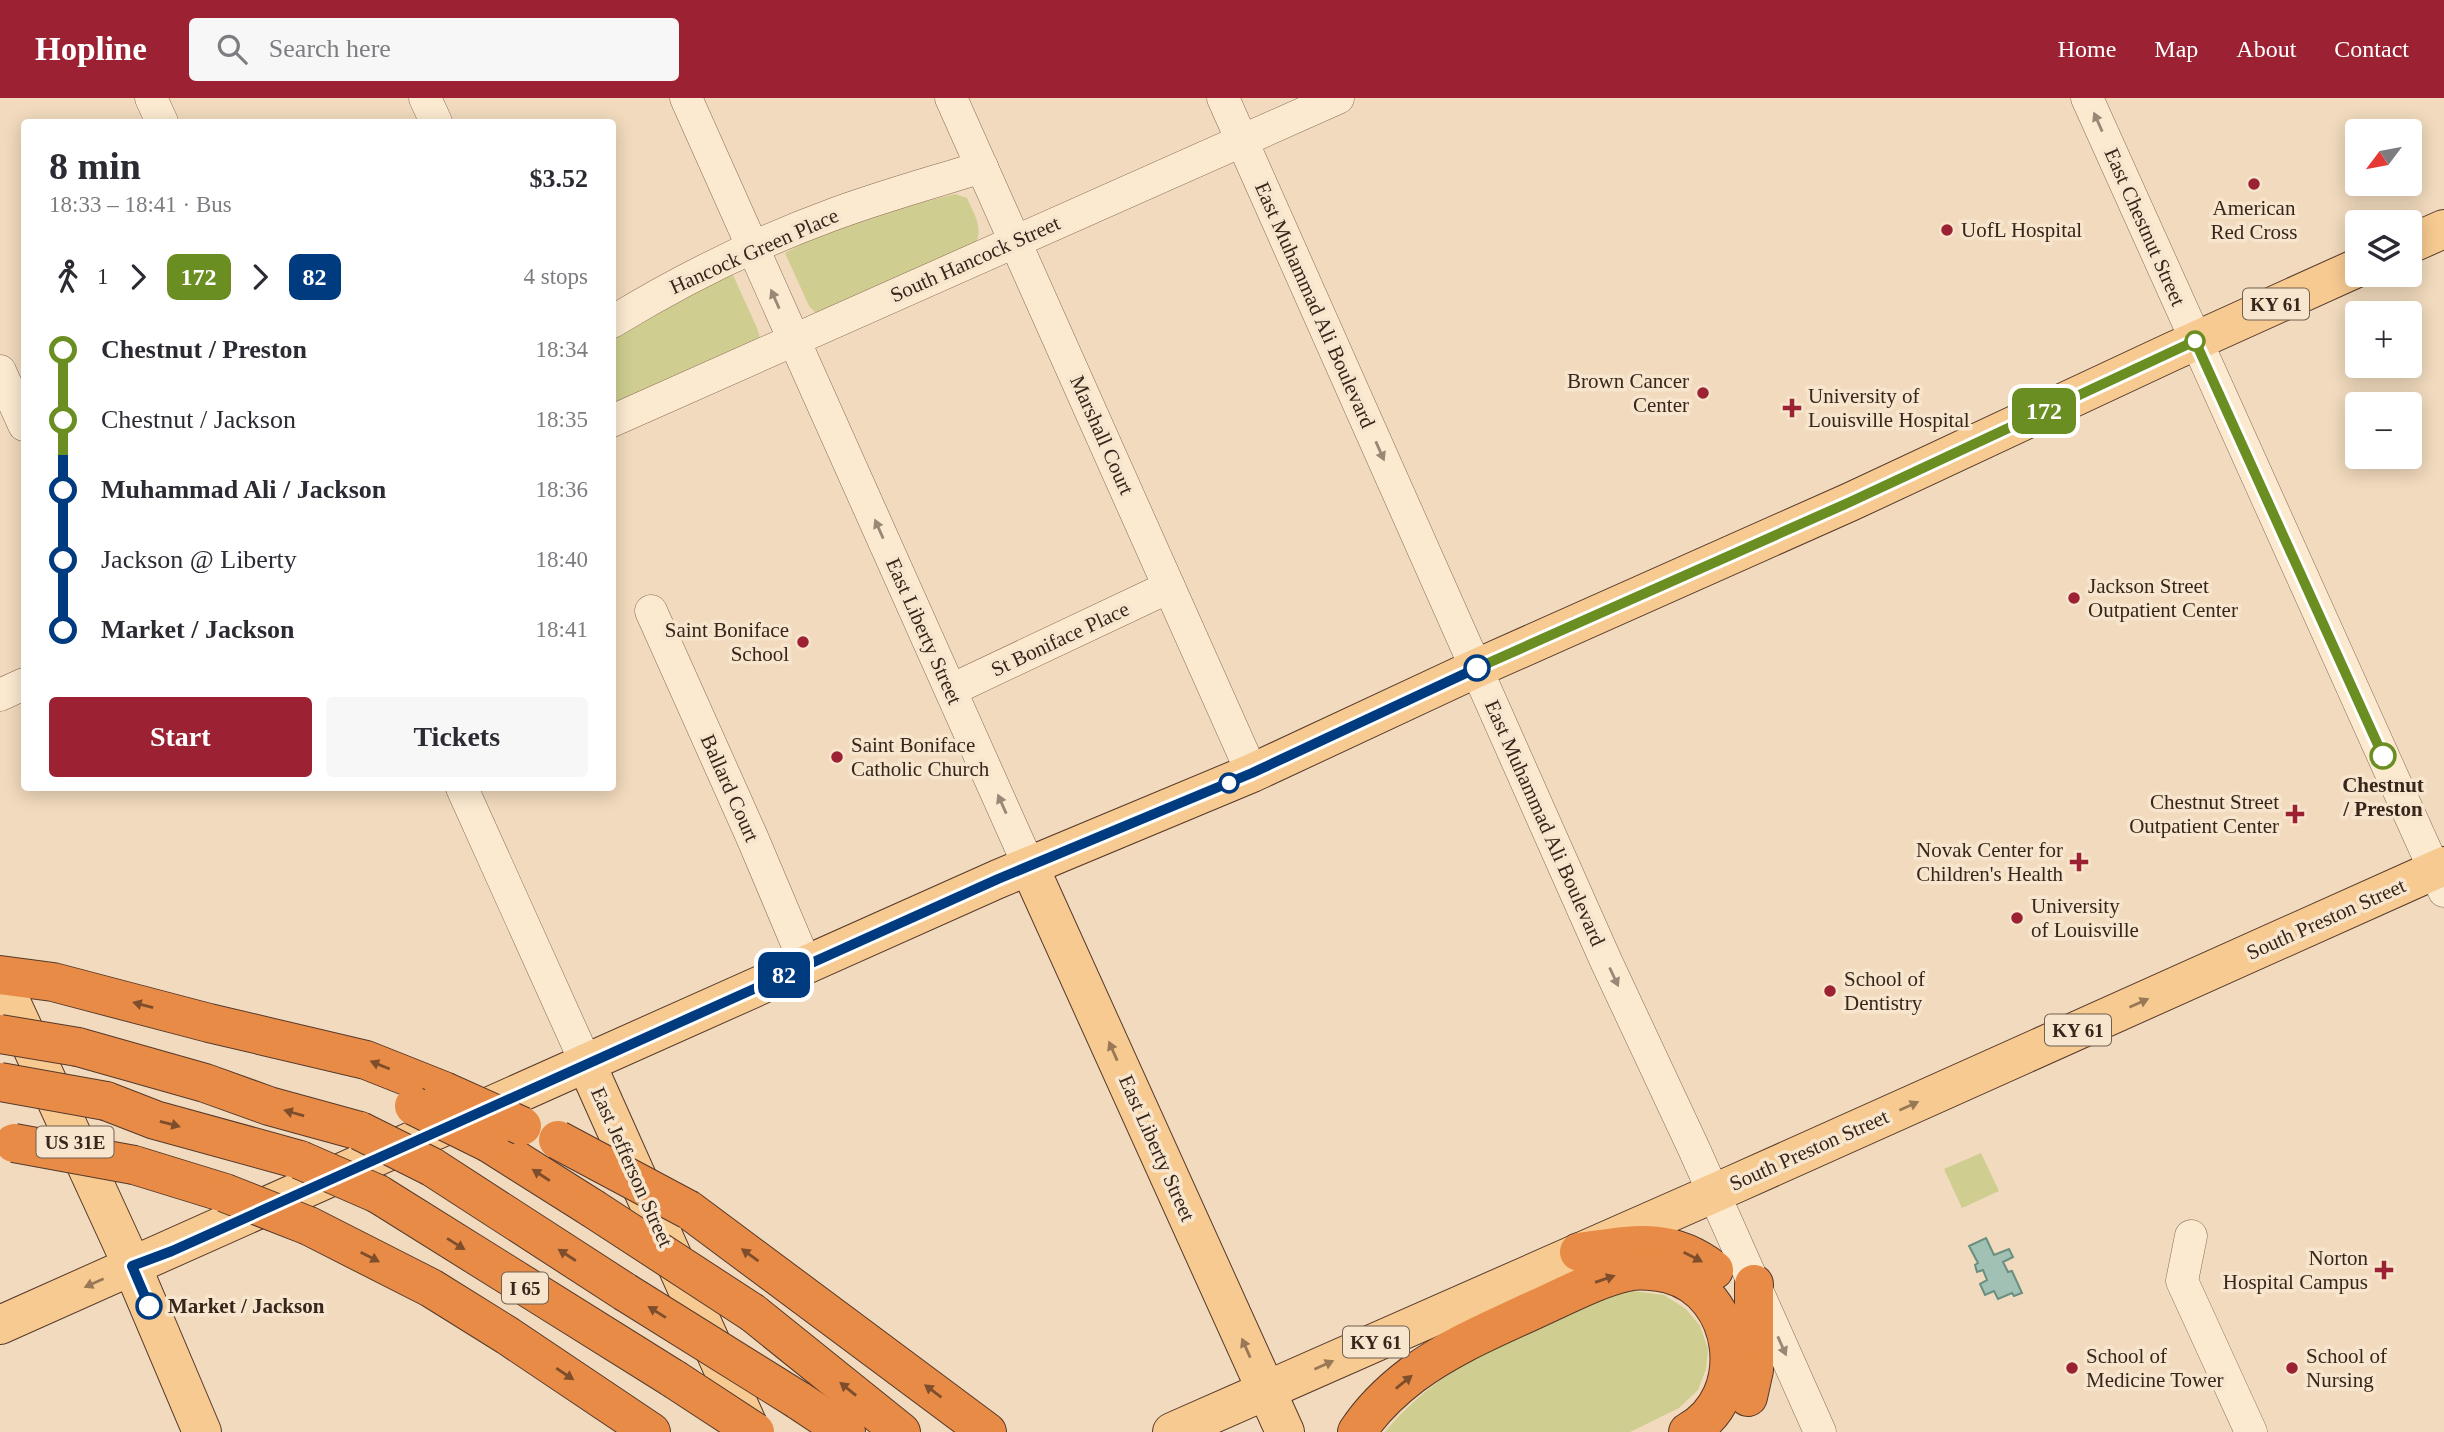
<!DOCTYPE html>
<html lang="en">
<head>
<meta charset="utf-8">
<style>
  body { margin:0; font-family:"Times New Roman",serif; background:#f7f7f7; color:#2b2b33; height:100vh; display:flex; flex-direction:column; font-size:26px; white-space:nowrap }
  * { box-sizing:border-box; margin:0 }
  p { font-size:23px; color:#7c7c81 }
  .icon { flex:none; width:38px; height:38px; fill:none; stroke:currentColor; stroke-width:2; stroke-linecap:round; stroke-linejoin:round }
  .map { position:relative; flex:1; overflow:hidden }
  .details { position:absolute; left:21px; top:21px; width:595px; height:672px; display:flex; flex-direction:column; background:#fff; border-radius:7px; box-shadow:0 4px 18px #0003 }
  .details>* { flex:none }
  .badge { padding:0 14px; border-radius:10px; font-size:24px; line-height:46px }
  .needle { width:46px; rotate:238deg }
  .tools { position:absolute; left:2345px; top:21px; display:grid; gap:14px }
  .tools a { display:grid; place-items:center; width:77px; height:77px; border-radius:7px; background:#fff; box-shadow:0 4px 18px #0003; font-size:35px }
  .map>.badge { position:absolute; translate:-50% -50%; box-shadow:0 0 0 4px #fff }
  .legs { display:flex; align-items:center; gap:10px; height:77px; padding:0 28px; font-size:23px }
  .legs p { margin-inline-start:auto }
  .headline { display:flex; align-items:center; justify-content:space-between; height:119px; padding:0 28px }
  h1 { font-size:38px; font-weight:700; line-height:52px }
  .cta { display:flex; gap:14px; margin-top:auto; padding:14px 28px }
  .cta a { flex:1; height:80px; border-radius:7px; background:#9c2132; color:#fff; font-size:28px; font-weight:700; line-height:80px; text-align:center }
  .cta a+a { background:#f7f7f7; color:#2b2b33 }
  ul { padding:0 28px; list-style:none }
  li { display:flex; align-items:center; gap:24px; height:70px; font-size:26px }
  li i { display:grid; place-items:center; width:10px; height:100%; margin:0 9px; background:currentColor }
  li i::after { content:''; width:18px; height:18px; margin:-9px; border:5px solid; border-radius:50%; background:#fff }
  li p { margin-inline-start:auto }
  li:first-child i { background:linear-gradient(#0000 50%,currentColor 0) }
  li:last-child i { background:linear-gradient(currentColor 50%,#0000 0) }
  header { display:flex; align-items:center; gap:42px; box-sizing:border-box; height:98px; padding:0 35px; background:#9c2132; color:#fff }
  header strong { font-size:33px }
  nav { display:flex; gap:38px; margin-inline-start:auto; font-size:24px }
  .search { width:490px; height:63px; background:#f7f7f7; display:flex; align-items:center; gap:18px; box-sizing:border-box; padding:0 24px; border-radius:7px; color:#7c7c81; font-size:26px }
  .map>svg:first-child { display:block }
  .green { fill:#cfce90 }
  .water { fill:#a1c1b4; stroke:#688f80; stroke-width:2 }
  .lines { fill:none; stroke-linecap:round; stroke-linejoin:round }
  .minor-casing { stroke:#896a55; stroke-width:33 }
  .major-casing { stroke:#56392a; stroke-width:40 }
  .highway-casing { stroke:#56392a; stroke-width:40 }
  .minor { stroke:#fbe9d0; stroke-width:32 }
  .major { stroke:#f7ca91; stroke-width:38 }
  .highway { stroke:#e78b46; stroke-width:38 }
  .highway-bridge-casing { stroke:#56392a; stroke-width:40; stroke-linecap:butt }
  .highway-bridge { stroke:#e78b46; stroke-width:38 }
  .oneway { fill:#9a8776 }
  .oneway2 { fill:#987856 }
  .oneway3 { fill:#7e4e2c }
  .line-1-casing { stroke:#fff; stroke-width:16 }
  .line-2-casing { stroke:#fff; stroke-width:16 }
  .line-1 { stroke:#6b8e23; stroke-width:10 }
  .line-2 { stroke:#003b80; stroke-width:10 }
  .poi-dot { fill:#9c2132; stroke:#f7e6cd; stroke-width:2.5 }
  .stop-1-dot { fill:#fff; stroke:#6b8e23; stroke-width:3.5 }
  .stop-2-dot { fill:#fff; stroke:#003b80; stroke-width:3.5 }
  .labels { text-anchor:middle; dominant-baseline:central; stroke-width:7; stroke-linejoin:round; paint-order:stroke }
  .shield { fill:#f7e6cd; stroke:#715f50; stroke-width:2 }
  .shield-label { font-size:19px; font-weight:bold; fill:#38251b }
  .poi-label { font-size:21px; fill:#38251b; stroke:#f7e6cd; text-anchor:start }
  .street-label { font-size:21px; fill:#38251b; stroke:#f7e6cd }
  .stop-label { font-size:21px; font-weight:bold; fill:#38251b; stroke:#f7e6cd }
</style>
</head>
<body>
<header>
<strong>Hopline</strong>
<div class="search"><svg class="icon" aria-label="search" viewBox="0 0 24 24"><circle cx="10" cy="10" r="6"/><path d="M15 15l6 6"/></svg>Search here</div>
<nav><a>Home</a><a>Map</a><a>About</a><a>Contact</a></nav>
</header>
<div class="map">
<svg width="2444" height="1334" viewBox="0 0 2444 1334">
  <rect width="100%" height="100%" fill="#f1dabd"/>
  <!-- green -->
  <g class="green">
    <path d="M955 96 967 100C974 116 983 128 976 145L821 216 815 214 809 208 785 155C836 127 898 110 955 96Z"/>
    <path d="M732 175 757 230 760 240 757 243 613 310V236Z"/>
    <path d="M1981 1055 1999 1093 1962 1110 1944 1071Z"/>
    <path d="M1633 1193 1664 1197 1686 1211 1700 1228 1708 1251 1706 1271 1698 1292 1679 1310 1630 1334H1385C1448 1258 1533 1232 1620 1195Z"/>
  </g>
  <!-- water -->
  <path class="water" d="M1986 1140 1994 1157 2009 1151 2013 1159 2003 1164 2008 1174 2012 1173 2022 1195 2014 1198 2012 1195 1998 1201 1994 1193 1985 1197 1980 1186 1987 1182 1983 1172 1977 1174 1975 1167 1978 1165 1969 1148Z"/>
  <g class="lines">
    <defs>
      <g id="minor">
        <path d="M151 0 162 24"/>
        <path d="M425 0 436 24"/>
        <path d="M686 0 1029 768"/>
        <path d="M951 0 1252 675"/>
        <path d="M1223 0 1606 863 1694 1051 1820 1334"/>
        <path d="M2087 0 2444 793"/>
        <path d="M612 224C681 182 753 146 829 118 879 99 931 85 982 69"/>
        <path d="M0 273 24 327"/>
        <path d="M612 323 1338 0"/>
        <path d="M651 513 752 739 806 867"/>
        <path d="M951 592 1169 489"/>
        <path d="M0 597 24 586"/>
        <path d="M462 690 586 965"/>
        <path d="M2191 1138 2182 1183 2251 1334"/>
      </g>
      <g id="major">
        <path d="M2410 146 2444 131"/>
        <path d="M1029 768 1285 1334"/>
        <path d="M0 880 125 1152 202 1334"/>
        <path d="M586 965 751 1334"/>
        <path d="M0 1227 998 781 1252 675 1477 570 1850 404 2171 254 2357 170"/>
        <path d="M1172 1334 1737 1085 2444 768"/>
      </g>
      <g id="highway">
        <path d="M0 877 53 884 209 925 366 962 444 993"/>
        <path d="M78 949 205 985 269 1008 360 1033"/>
        <path d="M106 1003 155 1022 300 1062"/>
        <path d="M489 1045 592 1110"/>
        <path d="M134 1067 225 1095"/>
        <path d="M432 1069 625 1194"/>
        <path d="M378 1096 674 1281"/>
        <path d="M689 1112 987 1334"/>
        <path d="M309 1128 431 1190 508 1238 651 1334"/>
        <path d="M1579 1154C1631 1147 1669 1137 1714 1172"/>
        <path d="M753 1215 901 1334"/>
        <path d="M1748 1299 1754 1272V1186"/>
        <path d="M798 1302 846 1334"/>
        <path d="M1357 1334C1372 1311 1391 1293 1412 1277 1451 1248 1495 1230 1538 1210 1567 1197 1596 1181 1627 1174 1637 1171 1658 1173 1669 1176 1739 1195 1752 1299 1688 1334"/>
      </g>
    </defs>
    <!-- minor casing -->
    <use href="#minor" class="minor-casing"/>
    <!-- major casing -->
    <use href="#major" class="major-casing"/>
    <!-- highway casing -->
    <use href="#highway" class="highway-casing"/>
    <!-- minor -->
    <use href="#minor" class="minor"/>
    <!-- major -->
    <use href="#major" class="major"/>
    <!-- highway -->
    <use href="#highway" class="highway"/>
    <defs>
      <g id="highway-bridge">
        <path d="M0 936 78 949"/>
        <path d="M0 984 106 1003"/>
        <path d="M444 993 522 1028"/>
        <path d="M414 1008 489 1045"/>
        <path d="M360 1033 432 1069"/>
        <path d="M558 1042 689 1112"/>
        <path d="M14 1045 134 1067"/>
        <path d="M300 1062 378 1096"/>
        <path d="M225 1095 309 1128"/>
        <path d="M592 1110 753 1215"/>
        <path d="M625 1194 798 1302"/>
        <path d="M674 1281 755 1334"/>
      </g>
    </defs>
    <!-- highway-bridge casing -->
    <use href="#highway-bridge" class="highway-bridge-casing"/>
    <!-- highway-bridge -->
    <use href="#highway-bridge" class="highway-bridge"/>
  </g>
  <!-- one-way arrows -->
  <defs><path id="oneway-solid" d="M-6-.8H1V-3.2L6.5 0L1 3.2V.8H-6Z" transform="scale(1.75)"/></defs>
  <g class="oneway">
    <use href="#oneway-solid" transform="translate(2098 24) rotate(-114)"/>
    <use href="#oneway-solid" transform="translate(775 201) rotate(-114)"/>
    <use href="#oneway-solid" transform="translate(1380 353) rotate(66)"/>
    <use href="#oneway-solid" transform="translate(879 431) rotate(-114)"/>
    <use href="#oneway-solid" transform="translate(1002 706) rotate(-114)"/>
    <use href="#oneway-solid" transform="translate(1614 879) rotate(65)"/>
    <use href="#oneway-solid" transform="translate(1782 1248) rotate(66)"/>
  </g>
  <g class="oneway2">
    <use href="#oneway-solid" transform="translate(2139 905) rotate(-24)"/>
    <use href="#oneway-solid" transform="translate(1113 953) rotate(-114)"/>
    <use href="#oneway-solid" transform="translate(1909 1008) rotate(-24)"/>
    <use href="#oneway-solid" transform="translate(94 1185) rotate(156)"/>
    <use href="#oneway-solid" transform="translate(1246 1250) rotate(-114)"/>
    <use href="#oneway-solid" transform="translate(1324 1267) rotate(-24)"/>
  </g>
  <g class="oneway3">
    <use href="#oneway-solid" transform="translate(143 907) rotate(-165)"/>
    <use href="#oneway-solid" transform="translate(380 967) rotate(-158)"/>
    <use href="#oneway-solid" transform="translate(294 1015) rotate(-164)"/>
    <use href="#oneway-solid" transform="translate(170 1026) rotate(15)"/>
    <use href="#oneway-solid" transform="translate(541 1077) rotate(-147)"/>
    <use href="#oneway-solid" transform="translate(456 1146) rotate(32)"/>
    <use href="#oneway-solid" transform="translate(567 1157) rotate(-147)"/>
    <use href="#oneway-solid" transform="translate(750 1157) rotate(-144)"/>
    <use href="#oneway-solid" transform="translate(370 1159) rotate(27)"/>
    <use href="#oneway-solid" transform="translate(1693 1159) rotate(27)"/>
    <use href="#oneway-solid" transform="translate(1605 1181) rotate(-19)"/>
    <use href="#oneway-solid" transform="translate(657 1214) rotate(-148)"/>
    <use href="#oneway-solid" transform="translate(565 1276) rotate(34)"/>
    <use href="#oneway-solid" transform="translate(1404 1284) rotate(-39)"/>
    <use href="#oneway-solid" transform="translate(848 1291) rotate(-141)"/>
    <use href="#oneway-solid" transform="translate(933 1293) rotate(-143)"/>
  </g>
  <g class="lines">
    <defs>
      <path id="line-1" d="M1477 570 1850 404 2195 243 2383 658"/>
      <path id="line-2" d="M149 1208 132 1168 172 1153 998 781 1252 675 1477 570"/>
    </defs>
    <!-- line-1 casing -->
    <use href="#line-1" class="line-1-casing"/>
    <!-- line-2 casing -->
    <use href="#line-2" class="line-2-casing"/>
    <!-- line-1 -->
    <use href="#line-1" class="line-1"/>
    <!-- line-2 -->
    <use href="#line-2" class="line-2"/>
  </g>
  <!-- markers -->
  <g class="poi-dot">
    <circle cx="2254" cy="86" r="7"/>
    <circle cx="1947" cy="132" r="7"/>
    <circle cx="1703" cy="295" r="7"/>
    <path d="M1788.5 299.5h7v7h7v7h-7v7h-7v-7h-7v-7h7z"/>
    <circle cx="2074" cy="500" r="7"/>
    <circle cx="803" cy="544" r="7"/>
    <circle cx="837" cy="659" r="7"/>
    <path d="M2291.5 705.5h7v7h7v7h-7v7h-7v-7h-7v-7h7z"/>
    <path d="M2075.5 753.5h7v7h7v7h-7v7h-7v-7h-7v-7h7z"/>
    <circle cx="2017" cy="820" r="7"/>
    <circle cx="1830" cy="893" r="7"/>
    <path d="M2380.5 1161.5h7v7h7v7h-7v7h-7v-7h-7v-7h7z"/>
    <circle cx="2072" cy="1270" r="7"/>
    <circle cx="2292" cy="1270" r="7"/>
  </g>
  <g class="stop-1-dot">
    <circle cx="2195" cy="243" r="9"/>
    <circle cx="2383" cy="658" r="12"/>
  </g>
  <g class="stop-2-dot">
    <circle cx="1477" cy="570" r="12"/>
    <circle cx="1229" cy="685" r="9"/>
    <circle cx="149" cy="1208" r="12"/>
  </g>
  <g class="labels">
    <!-- shield labels -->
    <g class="shield">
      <rect x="2243" y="190.5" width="66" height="31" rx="5"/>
      <rect x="2045" y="916.5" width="66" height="31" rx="5"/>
      <rect x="36.5" y="1028.5" width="77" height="31" rx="5"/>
      <rect x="502" y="1174.5" width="46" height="31" rx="5"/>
      <rect x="1343" y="1228.5" width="66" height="31" rx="5"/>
    </g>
    <g class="shield-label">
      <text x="2276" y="206">KY 61</text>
      <text x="2078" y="932">KY 61</text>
      <text x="75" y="1044">US 31E</text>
      <text x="525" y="1190">I 65</text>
      <text x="1376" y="1244">KY 61</text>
    </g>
    <!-- poi labels -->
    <g class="poi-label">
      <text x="2254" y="110" text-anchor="middle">American<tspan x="2254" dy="24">Red Cross</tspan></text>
      <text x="1961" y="132">UofL Hospital</text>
      <text x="1689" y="283" text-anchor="end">Brown Cancer<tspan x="1689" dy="24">Center</tspan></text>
      <text x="1808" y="298">University of<tspan x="1808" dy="24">Louisville Hospital</tspan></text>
      <text x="2088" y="488">Jackson Street<tspan x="2088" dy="24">Outpatient Center</tspan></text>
      <text x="789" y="532" text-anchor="end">Saint Boniface<tspan x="789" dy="24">School</tspan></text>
      <text x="851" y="647">Saint Boniface<tspan x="851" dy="24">Catholic Church</tspan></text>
      <text x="2279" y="704" text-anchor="end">Chestnut Street<tspan x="2279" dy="24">Outpatient Center</tspan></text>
      <text x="2063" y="752" text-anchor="end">Novak Center for<tspan x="2063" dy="24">Children's Health</tspan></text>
      <text x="2031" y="808">University<tspan x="2031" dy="24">of Louisville</tspan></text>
      <text x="1844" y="881">School of<tspan x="1844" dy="24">Dentistry</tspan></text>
      <text x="2368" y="1160" text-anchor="end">Norton<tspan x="2368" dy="24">Hospital Campus</tspan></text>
      <text x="2086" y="1258">School of<tspan x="2086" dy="24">Medicine Tower</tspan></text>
      <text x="2306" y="1258">School of<tspan x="2306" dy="24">Nursing</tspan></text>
    </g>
    <!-- street labels -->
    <g class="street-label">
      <text transform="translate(2145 129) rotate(66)">East Chestnut Street</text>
      <text transform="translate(754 153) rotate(-24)">Hancock Green Place</text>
      <text transform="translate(975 161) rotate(-24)">South Hancock Street</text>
      <text transform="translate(1315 207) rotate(66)">East Muhammad Ali Boulevard</text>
      <text transform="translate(1102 337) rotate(66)">Marshall Court</text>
      <text transform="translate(924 533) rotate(66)">East Liberty Street</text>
      <text transform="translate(1060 541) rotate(-25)">St Boniface Place</text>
      <text transform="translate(730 690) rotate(66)">Ballard Court</text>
      <text transform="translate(1545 725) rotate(66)">East Muhammad Ali Boulevard</text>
      <text transform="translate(2326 821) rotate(-24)">South Preston Street</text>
      <text transform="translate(1157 1050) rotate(66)">East Liberty Street</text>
      <text transform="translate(1809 1052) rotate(-24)">South Preston Street</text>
      <text transform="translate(632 1069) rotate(66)">East Jefferson Street</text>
    </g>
    <!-- stop labels -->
    <g class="stop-label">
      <text x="2383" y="687">Chestnut<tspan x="2383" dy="24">/ Preston</tspan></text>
      <text x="168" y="1208" text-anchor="start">Market / Jackson</text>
    </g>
  </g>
</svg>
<div class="tools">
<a><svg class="needle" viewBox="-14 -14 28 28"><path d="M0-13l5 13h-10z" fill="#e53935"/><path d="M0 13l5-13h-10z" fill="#7c7c81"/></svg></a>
<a><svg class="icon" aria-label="layers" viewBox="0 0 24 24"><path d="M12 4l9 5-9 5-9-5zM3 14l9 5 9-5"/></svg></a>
<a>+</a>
<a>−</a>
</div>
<b class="badge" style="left:2044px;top:313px;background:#6b8e23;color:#fff">172</b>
<b class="badge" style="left:784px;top:877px;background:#003b80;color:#fff">82</b>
<section class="details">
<div class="headline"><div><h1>8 min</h1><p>18:33 – 18:41 · Bus</p></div><b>$3.52</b></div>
<div class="legs"><svg class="icon" aria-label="walk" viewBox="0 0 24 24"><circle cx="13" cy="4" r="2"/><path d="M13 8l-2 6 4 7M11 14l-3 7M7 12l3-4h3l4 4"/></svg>1<svg class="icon" aria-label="forward" viewBox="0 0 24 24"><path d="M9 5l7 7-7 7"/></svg><b class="badge" style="background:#6b8e23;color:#fff">172</b><svg class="icon" aria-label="forward" viewBox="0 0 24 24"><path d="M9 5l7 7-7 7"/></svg><b class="badge" style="background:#003b80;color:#fff">82</b><p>4 stops</p></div>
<ul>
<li><i style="color:#6b8e23"></i><b>Chestnut / Preston</b><p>18:34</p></li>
<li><i style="color:#6b8e23"></i><span>Chestnut / Jackson</span><p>18:35</p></li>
<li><i style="color:#003b80"></i><b>Muhammad Ali / Jackson</b><p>18:36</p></li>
<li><i style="color:#003b80"></i><span>Jackson @ Liberty</span><p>18:40</p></li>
<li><i style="color:#003b80"></i><b>Market / Jackson</b><p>18:41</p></li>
</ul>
<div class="cta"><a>Start</a><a>Tickets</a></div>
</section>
</div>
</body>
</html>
